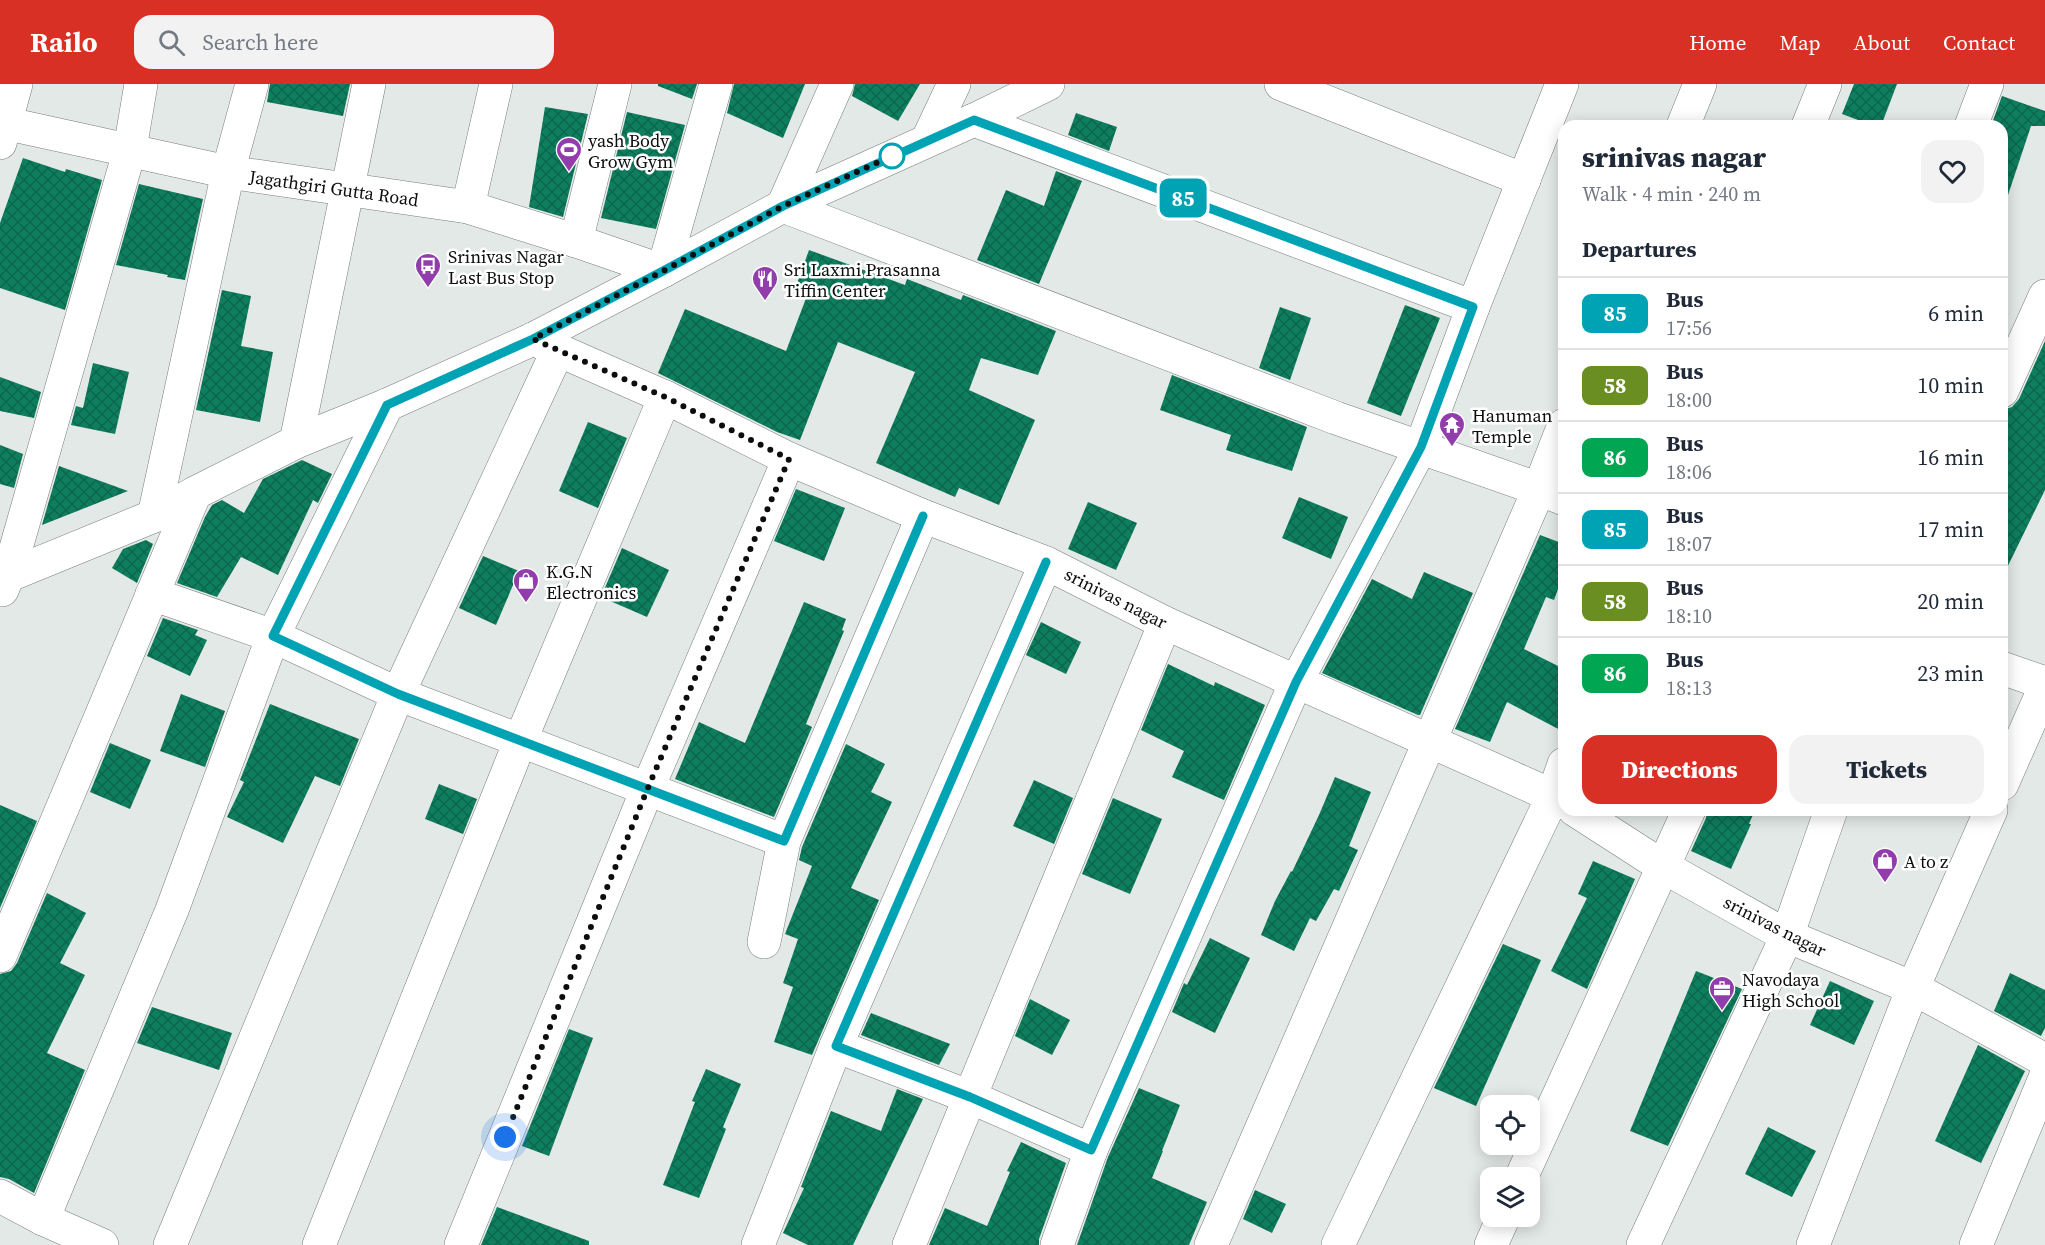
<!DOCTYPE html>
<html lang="en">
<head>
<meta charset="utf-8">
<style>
  body { margin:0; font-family:"Source Serif 4",serif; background:#f2f2f3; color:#1f2937; height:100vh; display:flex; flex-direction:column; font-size:22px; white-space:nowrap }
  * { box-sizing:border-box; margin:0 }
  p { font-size:20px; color:#747a83 }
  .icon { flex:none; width:33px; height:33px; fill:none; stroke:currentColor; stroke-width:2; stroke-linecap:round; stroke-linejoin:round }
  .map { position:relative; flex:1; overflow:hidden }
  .side { position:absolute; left:1558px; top:36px; width:450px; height:696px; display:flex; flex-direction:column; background:#fff; border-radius:18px; box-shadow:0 3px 15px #0003 }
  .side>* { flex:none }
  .badge { padding:0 12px; border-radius:9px; font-size:21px; line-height:39px }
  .buttons { position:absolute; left:1480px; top:1011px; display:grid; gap:12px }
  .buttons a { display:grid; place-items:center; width:60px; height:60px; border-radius:12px; background:#fff; box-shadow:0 3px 15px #0003; font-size:30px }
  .you { position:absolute; width:30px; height:30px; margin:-15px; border:4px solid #fff; border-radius:50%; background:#1a73e8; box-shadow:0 0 0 9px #1a73e833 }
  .map>.badge { position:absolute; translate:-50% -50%; box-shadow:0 0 0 3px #fff }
  h2 { padding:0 24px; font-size:22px; line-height:54px }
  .round { display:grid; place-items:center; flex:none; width:63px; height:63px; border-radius:18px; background:#f2f2f3 }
  .summary { display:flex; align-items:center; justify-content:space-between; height:102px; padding:0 24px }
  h1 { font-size:28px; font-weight:800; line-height:45px }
  .primary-button { display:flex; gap:12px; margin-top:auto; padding:12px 24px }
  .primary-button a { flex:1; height:69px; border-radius:18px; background:#d93025; color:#fff; font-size:24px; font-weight:800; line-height:69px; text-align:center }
  .primary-button a+a { background:#f2f2f3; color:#1f2937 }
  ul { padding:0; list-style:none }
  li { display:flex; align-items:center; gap:18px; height:72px; padding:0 24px; border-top:2px solid #e0e1e3 }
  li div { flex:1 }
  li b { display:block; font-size:22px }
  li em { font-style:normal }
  li .badge { min-width:66px; font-weight:700; text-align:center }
  header { display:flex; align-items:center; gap:36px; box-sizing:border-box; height:84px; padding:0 30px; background:#d93025; color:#fff }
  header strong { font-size:28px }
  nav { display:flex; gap:33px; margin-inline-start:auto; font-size:21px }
  .search { width:420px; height:54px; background:#f2f2f3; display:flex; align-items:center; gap:15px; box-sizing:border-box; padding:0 21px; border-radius:18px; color:#747a83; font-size:22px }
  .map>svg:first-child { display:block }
  .building { fill:url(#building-cross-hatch) }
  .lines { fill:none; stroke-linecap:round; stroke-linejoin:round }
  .street-casing { stroke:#787e7b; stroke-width:34 }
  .street { stroke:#fff; stroke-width:33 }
  .line-casing { stroke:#fff; stroke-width:14 }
  .line { stroke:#00a3b4; stroke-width:9 }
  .walk { stroke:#0c0e0d; stroke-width:6; stroke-dasharray:0 10.8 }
  .stop-dot { fill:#fff; stroke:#00a3b4; stroke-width:3 }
  .labels { text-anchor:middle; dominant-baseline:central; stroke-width:5; stroke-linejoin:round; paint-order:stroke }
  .poi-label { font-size:18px; fill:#0c0e0d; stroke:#fff; text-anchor:start }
  .street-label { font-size:18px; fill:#0c0e0d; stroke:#fff }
</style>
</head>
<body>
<header>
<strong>Railo</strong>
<div class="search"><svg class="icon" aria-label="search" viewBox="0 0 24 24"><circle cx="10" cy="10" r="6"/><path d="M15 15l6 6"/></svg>Search here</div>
<nav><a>Home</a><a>Map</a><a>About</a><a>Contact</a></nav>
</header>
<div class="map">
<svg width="2045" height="1161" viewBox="0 0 2045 1161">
  <defs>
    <pattern id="building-cross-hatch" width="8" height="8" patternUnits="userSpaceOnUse" patternTransform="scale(1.5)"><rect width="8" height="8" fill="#0e7e5e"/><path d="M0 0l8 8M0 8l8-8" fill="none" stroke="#0c664c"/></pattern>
  </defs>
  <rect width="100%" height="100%" fill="#e3e9e6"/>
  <!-- building -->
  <g class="building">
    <path d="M270 0H350L343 32 267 18Z"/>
    <path d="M658 0H697L692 15 658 2Z"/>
    <path d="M734 0H805L783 54 727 29Z"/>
    <path d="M855 0H920L898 37 852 12Z"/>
    <path d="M1854 0H1897L1881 42H1874L1842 30Z"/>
    <path d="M2002 12 2045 27V42H2031L2008 111 2002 110V42H1991Z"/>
    <path d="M545 23 588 30 563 133 529 123Z"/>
    <path d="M627 28 685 41 656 145 601 134Z"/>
    <path d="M1076 29 1117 43 1109 67 1068 51Z"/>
    <path d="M23 74 65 88 66 85 102 96 65 226 0 204V139Z"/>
    <path d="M1056 87 1082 97 1039 200 977 176 1006 106 1044 122Z"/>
    <path d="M139 100 203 115 185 196 167 193 168 191 116 181Z"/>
    <path d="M809 166 905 201 907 195 961 216 963 211 1056 247 1038 291 981 274 969 306 1035 336 999 421 959 404 955 413 876 379 915 288 838 258 800 356 777 348 658 289 685 225 786 267 808 209 795 205Z"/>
    <path d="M222 206 251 212 241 262 273 268 260 338 196 326Z"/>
    <path d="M1405 221 1440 234 1401 332 1367 319Z"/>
    <path d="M1280 223 1311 234 1290 296 1259 284Z"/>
    <path d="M2045 257V406L2002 494V326L2012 323 2019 315Z"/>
    <path d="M93 279 129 288 115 350 71 341 76 322 83 324Z"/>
    <path d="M1172 291 1307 343 1292 387 1226 366 1231 351 1160 326Z"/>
    <path d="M0 293 41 308 34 334 0 327Z"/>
    <path d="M588 338 627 354 598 424 559 407Z"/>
    <path d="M0 361 23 370 14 404 0 400Z"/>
    <path d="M302 376 332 390 318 419 313 416 278 491 241 473 217 513 177 499 205 433 212 421 222 416 244 429 263 395Z"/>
    <path d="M59 382 128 407 42 441Z"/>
    <path d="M796 405 845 424 824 477 774 457Z"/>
    <path d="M1299 413 1348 433 1331 475 1282 454Z"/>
    <path d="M1088 418 1137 439 1116 486 1068 465Z"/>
    <path d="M1540 451 1564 460V489L1554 516 1546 513 1524 565 1564 585V648L1507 618 1490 658 1455 645Z"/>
    <path d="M146 456 153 460 137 499 112 484 123 465Z"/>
    <path d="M622 464 669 486 647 533 601 513Z"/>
    <path d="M483 472 519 487 496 541 459 524Z"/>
    <path d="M1424 488 1473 509 1420 631H1418L1322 589 1372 495 1412 515Z"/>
    <path d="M804 518 846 535 842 546 844 547 806 640 812 643 774 733 675 695 699 638 745 659Z"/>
    <path d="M163 534 198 546 195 551 207 556 190 592 147 572Z"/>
    <path d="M1041 538 1081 558 1066 590 1026 571Z"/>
    <path d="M1168 580 1214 602 1215 598 1265 621 1224 716 1172 693 1184 667 1141 646Z"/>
    <path d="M181 610 225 627 205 683 160 667Z"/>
    <path d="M270 620 359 655 340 702 315 692 283 759 227 733 244 698 240 696Z"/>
    <path d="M110 659 151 676 130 725 90 708Z"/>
    <path d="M846 660 885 680 871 708 892 718 851 804 879 816 812 971 774 958 793 903 783 899 798 855 785 850 812 782 799 776 802 763Z"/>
    <path d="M1335 693 1371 708 1349 762 1358 766 1339 807 1334 805 1316 837 1310 834 1294 867 1261 851 1275 817 1291 787 1292 788 1319 731Z"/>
    <path d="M1034 696 1073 714 1054 760 1013 742Z"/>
    <path d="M439 700 477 715 463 750 425 735Z"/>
    <path d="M1113 714 1162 735 1130 810 1082 790Z"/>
    <path d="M0 721 37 737 0 824Z"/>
    <path d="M1707 726H1755L1749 740H1751L1731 785 1691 767 1706 734Z"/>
    <path d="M1593 777 1635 795 1587 905 1551 887 1587 814 1578 810Z"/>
    <path d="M47 809 86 829 60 879 85 891 47 969 85 986 34 1109 9 1095 0 1093V890L11 887 17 879Z"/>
    <path d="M1210 854 1250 874 1215 949 1172 928 1184 899 1187 901Z"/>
    <path d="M1503 860 1541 876 1476 1022 1434 1004Z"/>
    <path d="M1696 887 1742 905 1668 1062 1630 1047Z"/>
    <path d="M2010 889 2045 906V944L2041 952 1994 927Z"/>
    <path d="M1830 897 1874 917 1854 961 1810 941Z"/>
    <path d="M1030 915 1070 936 1052 971 1015 952Z"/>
    <path d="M152 923 232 949 219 986 137 959Z"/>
    <path d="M871 929 950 960 939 981 861 951Z"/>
    <path d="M569 945 593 954 549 1072 522 1062Z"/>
    <path d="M1978 961 2025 987 1981 1079 1935 1057Z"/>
    <path d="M706 985 741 1000 723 1043 726 1045 699 1114 663 1101 695 1018 692 1017Z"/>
    <path d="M1139 1004 1180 1021 1162 1067H1163L1152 1094 1207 1118 1189 1161H1077L1108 1073Z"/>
    <path d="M897 1005 923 1015 853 1161H808L783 1149 804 1104 801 1103 831 1027 881 1047Z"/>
    <path d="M1768 1043 1816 1067 1792 1113 1745 1090Z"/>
    <path d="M1021 1058 1066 1079 1039 1155V1161H929L945 1124 987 1142 1010 1088 1007 1087Z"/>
    <path d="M1255 1106 1286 1120 1272 1149 1243 1135Z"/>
    <path d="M497 1123 589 1157V1161H481Z"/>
  </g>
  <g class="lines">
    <defs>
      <g id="street">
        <path d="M837 0 783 122 1336 334 1539 405 1564 415"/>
        <path d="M1281 0 1524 96"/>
        <path d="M974 36 1473 223"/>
        <path d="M0 38 228 88 468 123 576 157 663 187 716 0"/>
        <path d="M1683 42 1700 0"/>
        <path d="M1808 42 1825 0"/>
        <path d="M1971 42 1987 0"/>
        <path d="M928 55 954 0"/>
        <path d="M0 59 16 0"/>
        <path d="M468 123 496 0"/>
        <path d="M576 157 615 0"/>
        <path d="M533 255 665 313 789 375 923 432 1046 479 1165 539 1553 712 1564 719"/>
        <path d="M2002 307 2045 212"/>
        <path d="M296 358 369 0"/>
        <path d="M154 432 228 88 252 0"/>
        <path d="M0 495 154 432 195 409 296 358 387 321 533 255 663 187 783 122 974 36 1048 0"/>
        <path d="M2 506 8 492 130 65 141 0"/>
        <path d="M152 510 273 552 398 610 784 757"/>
        <path d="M2002 584 2045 599"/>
        <path d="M2002 700 2045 603"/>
        <path d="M1575 726 1662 782 1787 852 1913 904 2045 976"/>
        <path d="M764 858 784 757 923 432"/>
        <path d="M0 872 195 409"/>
        <path d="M836 962 970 1013 1091 1066"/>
        <path d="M1521 1094 1689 726"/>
        <path d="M0 1112 43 1135 102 1161"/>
        <path d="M43 1135 172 826 273 552 387 321"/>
        <path d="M170 1161 398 610 558 266"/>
        <path d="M319 1161 521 655 665 313"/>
        <path d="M461 1161 647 706 789 375"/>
        <path d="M758 1161 836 962 1046 479"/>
        <path d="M909 1161 1165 539"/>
        <path d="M1057 1161 1091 1066 1296 598 1421 363 1473 223 1562 0"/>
        <path d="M1211 1161 1539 405 1564 341"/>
        <path d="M1338 1161 1553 712 1564 680"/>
        <path d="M1491 1161 1504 1132"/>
        <path d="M1643 1161 1787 852 1831 726"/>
        <path d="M1813 1161 1913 904 1991 726"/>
        <path d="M1976 1161 2045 994"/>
      </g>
    </defs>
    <!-- street casing -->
    <use href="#street" class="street-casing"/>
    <!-- street -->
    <use href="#street" class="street"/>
  </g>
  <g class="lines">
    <defs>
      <path id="line" d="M923 432 784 757 398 610 273 552 387 321 533 255 663 187 783 122 974 36 1473 223 1421 363 1296 598 1091 1066 970 1013 836 962 1046 478"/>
    </defs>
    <!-- line casing -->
    <use href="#line" class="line-casing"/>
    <!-- line -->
    <use href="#line" class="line"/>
    <!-- walk -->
    <path class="walk" d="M505 1053 647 706 789 375 665 313 533 255 663 187 783 122 892 72"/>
  </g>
  <!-- icons -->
  <defs>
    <symbol id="stadium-pin" viewBox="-11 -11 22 30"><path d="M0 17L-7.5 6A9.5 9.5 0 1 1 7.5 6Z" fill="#913eac" stroke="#fff"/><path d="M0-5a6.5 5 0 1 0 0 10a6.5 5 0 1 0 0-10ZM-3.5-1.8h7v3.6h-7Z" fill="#fff"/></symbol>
    <symbol id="bus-pin" viewBox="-11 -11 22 30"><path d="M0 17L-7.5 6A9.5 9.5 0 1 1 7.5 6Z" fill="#913eac" stroke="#fff"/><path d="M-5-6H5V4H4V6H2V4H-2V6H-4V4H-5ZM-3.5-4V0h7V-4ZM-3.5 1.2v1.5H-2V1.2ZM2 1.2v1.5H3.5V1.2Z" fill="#fff"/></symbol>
    <symbol id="restaurant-pin" viewBox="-11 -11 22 30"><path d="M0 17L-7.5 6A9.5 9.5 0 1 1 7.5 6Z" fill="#913eac" stroke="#fff"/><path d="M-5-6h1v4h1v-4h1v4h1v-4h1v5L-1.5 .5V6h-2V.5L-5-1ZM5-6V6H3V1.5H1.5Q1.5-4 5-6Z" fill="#fff"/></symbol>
    <symbol id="temple-pin" viewBox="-11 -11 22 30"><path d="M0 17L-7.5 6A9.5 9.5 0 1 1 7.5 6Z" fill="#913eac" stroke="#fff"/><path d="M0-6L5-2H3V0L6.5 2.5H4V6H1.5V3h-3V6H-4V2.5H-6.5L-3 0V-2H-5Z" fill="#fff"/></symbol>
    <symbol id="shop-pin" viewBox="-11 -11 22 30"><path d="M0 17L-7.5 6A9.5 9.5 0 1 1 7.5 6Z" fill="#913eac" stroke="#fff"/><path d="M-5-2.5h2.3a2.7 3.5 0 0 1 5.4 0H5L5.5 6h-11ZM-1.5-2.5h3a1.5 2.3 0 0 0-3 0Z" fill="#fff"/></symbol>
    <symbol id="office-pin" viewBox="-11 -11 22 30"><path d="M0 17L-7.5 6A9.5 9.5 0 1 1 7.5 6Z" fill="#913eac" stroke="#fff"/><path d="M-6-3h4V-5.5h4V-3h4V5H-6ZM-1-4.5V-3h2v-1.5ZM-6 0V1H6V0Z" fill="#fff"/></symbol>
  </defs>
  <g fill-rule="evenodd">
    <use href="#stadium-pin" x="554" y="51" width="30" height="40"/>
    <use href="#bus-pin" x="413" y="167" width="30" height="40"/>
    <use href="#restaurant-pin" x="750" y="180" width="30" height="40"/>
    <use href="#temple-pin" x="1437" y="326" width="30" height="40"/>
    <use href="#shop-pin" x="511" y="482" width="30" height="40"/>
    <use href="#shop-pin" x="1870" y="762" width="30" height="40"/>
    <use href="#office-pin" x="1707" y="890" width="30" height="40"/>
  </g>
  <!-- markers -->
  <circle class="stop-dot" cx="892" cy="72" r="12"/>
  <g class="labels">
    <!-- poi labels -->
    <g class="poi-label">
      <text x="588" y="56">yash Body<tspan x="588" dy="21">Grow Gym</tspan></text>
      <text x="448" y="172">Srinivas Nagar<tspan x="448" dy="21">Last Bus Stop</tspan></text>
      <text x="784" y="185">Sri Laxmi Prasanna<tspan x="784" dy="21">Tiffin Center</tspan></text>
      <text x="1472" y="331">Hanuman<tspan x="1472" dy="21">Temple</tspan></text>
      <text x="546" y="487">K.G.N<tspan x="546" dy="21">Electronics</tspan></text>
      <text x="1904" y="777">A to z</text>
      <text x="1742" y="895">Navodaya<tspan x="1742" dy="21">High School</tspan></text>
    </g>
    <!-- street labels -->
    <g class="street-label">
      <text transform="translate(334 104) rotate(8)">Jagathgiri Gutta Road</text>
      <text transform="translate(1116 514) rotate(27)">srinivas nagar</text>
      <text transform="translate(1775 842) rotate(27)">srinivas nagar</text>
    </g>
  </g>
</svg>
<div class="buttons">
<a><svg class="icon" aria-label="locate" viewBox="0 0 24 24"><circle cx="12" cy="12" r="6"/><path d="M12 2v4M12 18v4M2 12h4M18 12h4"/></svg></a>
<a><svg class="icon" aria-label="layers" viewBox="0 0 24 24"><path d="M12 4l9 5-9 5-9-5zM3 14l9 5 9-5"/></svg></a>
</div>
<div class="you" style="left:505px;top:1053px"></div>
<b class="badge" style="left:1183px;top:114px;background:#00a3b4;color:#fff">85</b>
<section class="side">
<div class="summary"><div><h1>srinivas nagar</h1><p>Walk · 4 min · 240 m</p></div><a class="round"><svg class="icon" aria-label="heart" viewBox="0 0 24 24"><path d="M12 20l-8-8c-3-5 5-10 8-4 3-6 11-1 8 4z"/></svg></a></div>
<h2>Departures</h2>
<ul>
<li><span class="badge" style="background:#00a3b4;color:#fff">85</span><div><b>Bus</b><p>17:56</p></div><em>6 min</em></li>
<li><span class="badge" style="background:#6b8e23;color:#fff">58</span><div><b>Bus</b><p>18:00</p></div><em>10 min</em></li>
<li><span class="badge" style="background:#00a651;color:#fff">86</span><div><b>Bus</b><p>18:06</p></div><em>16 min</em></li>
<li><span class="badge" style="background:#00a3b4;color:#fff">85</span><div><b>Bus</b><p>18:07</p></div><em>17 min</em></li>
<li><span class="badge" style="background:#6b8e23;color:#fff">58</span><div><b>Bus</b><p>18:10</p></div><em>20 min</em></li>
<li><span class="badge" style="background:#00a651;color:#fff">86</span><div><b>Bus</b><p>18:13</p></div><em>23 min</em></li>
</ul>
<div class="primary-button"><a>Directions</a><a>Tickets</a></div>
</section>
</div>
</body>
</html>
